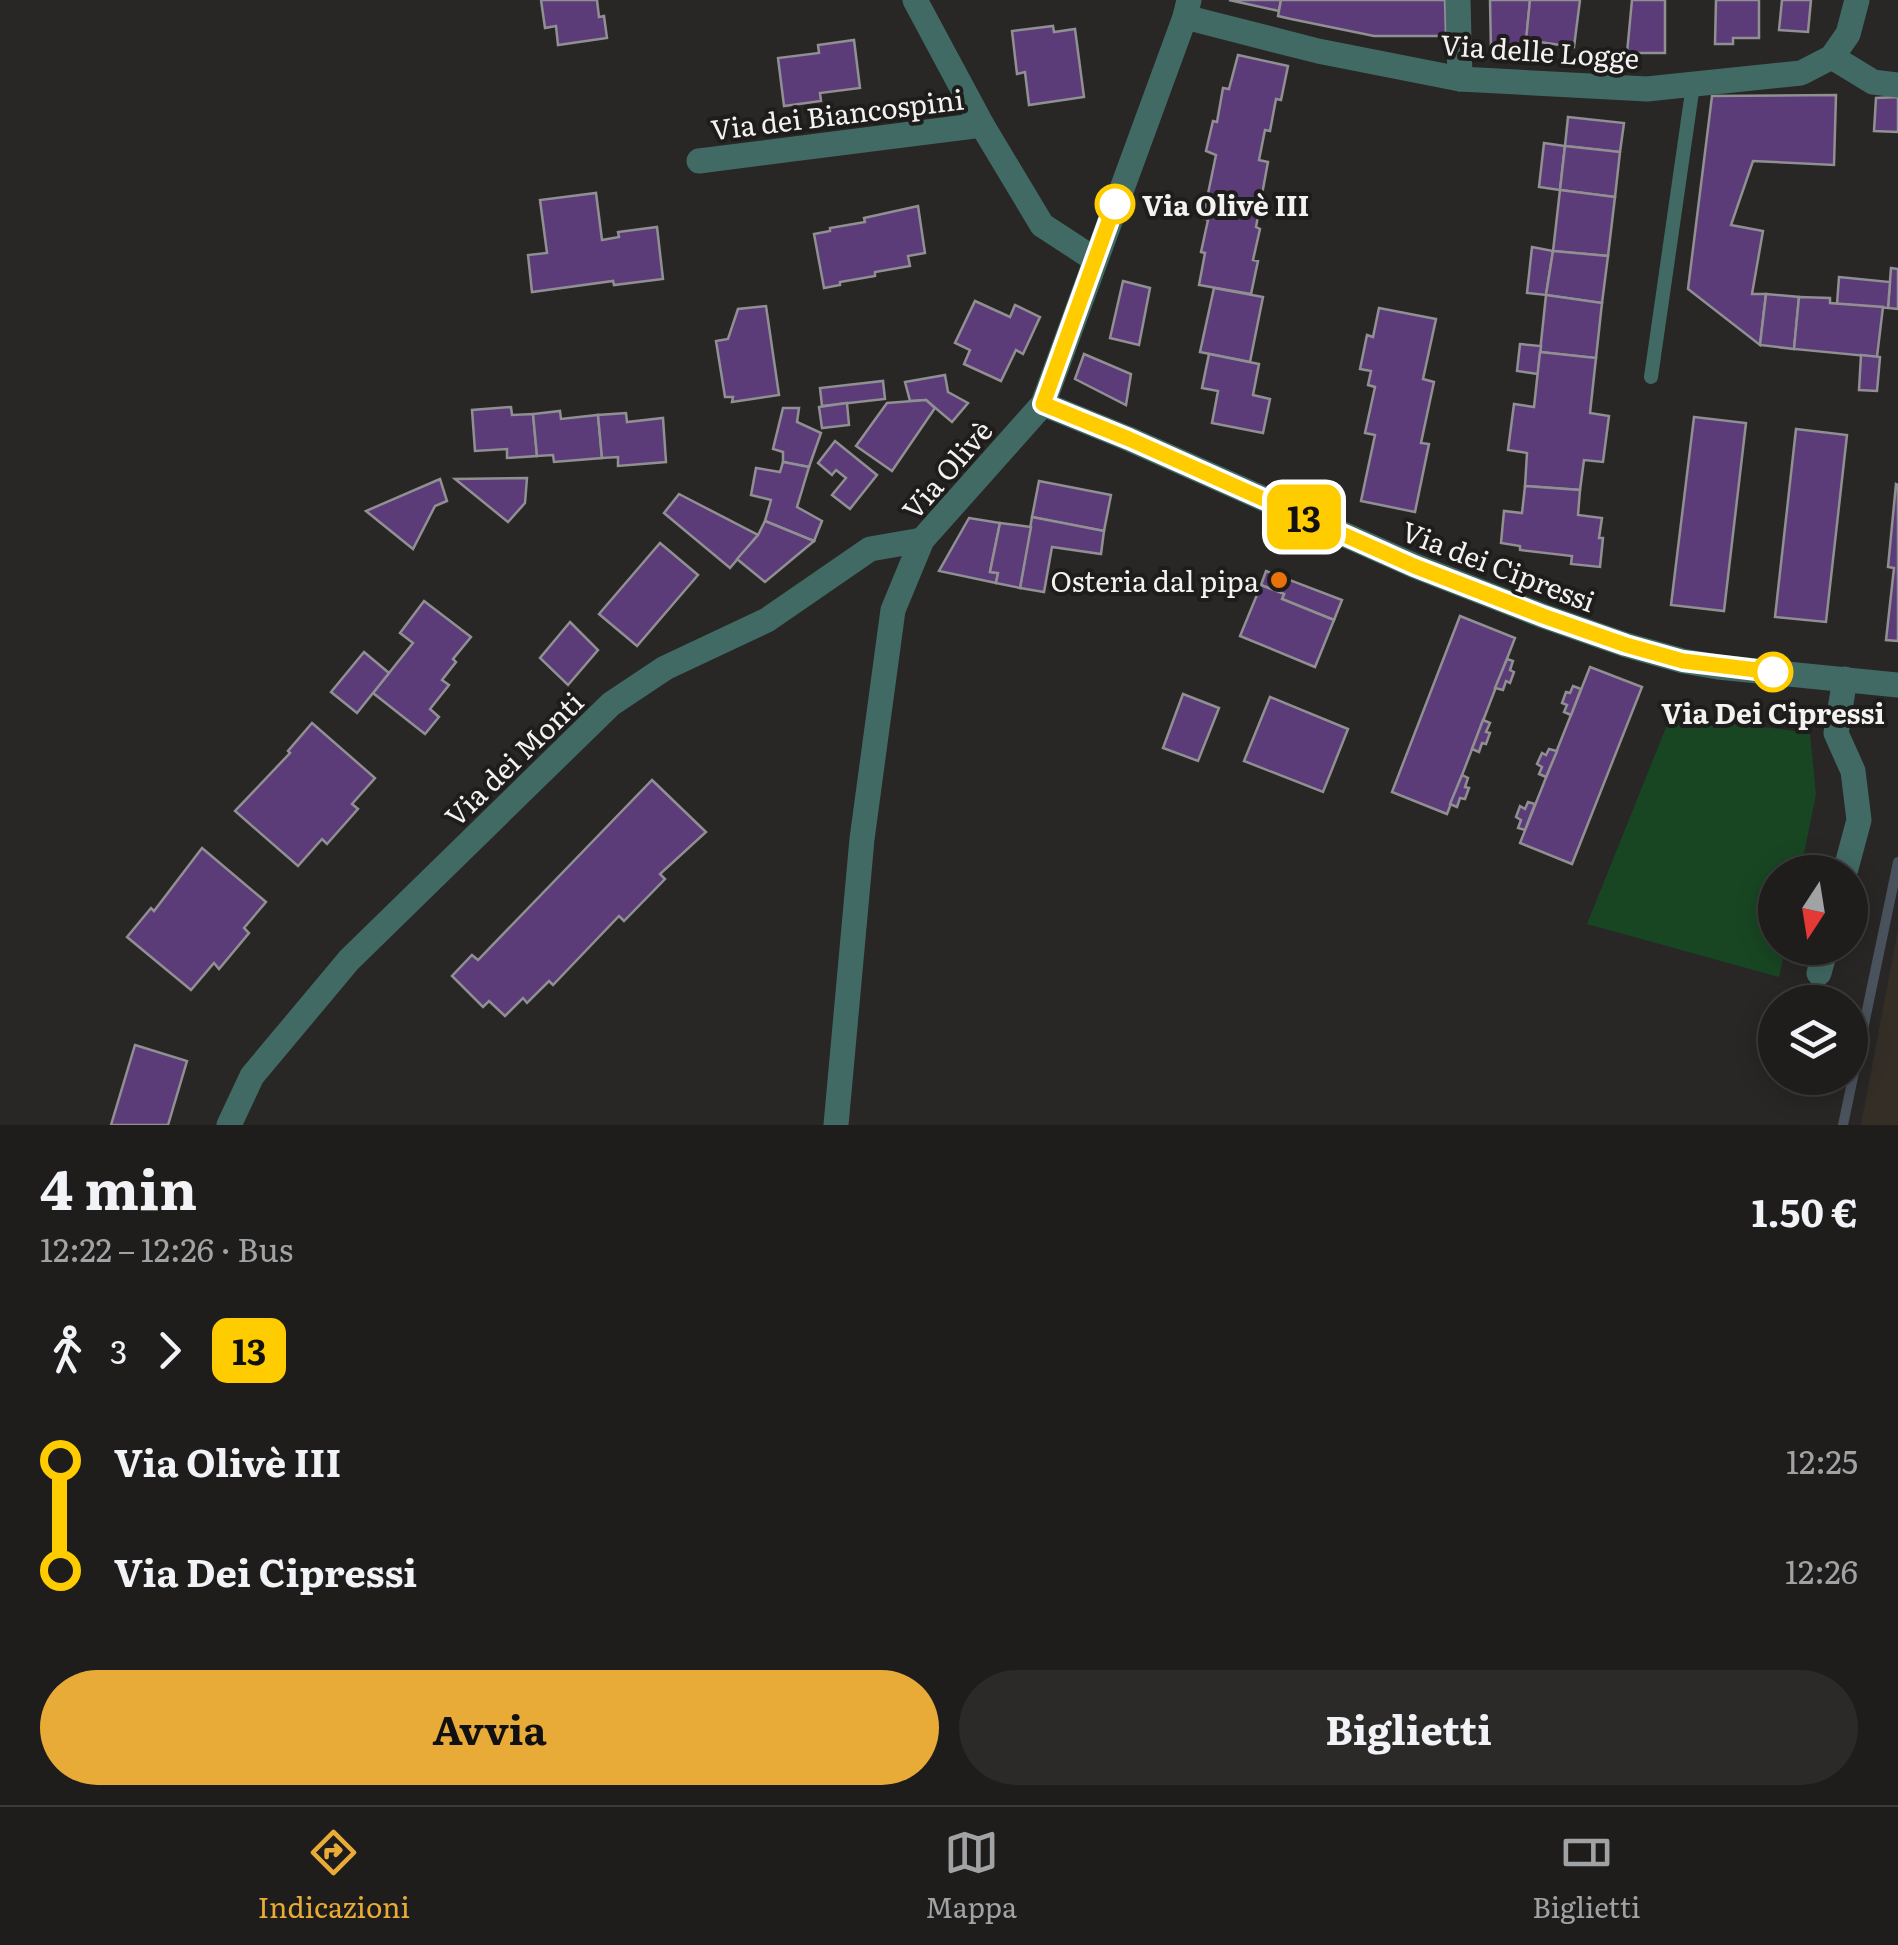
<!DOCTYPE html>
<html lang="it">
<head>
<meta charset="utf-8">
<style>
  body { margin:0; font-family:Literata,serif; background:#2b2a29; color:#f1f3f6; height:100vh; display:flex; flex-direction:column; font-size:38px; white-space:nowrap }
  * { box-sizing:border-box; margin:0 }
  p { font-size:32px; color:#a1a2a3 }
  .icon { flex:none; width:55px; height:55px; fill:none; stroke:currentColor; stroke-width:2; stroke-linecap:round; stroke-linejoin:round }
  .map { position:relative; height:1125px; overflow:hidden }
  .side { display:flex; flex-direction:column; background:#1e1d1c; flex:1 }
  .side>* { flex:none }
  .badge { padding:0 20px; border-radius:15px; font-size:35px; line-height:65px }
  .needle { width:65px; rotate:192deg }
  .fabs { position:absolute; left:1758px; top:855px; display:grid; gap:20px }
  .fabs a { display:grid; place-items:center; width:110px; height:110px; border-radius:50%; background:#1e1d1c; box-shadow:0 5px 25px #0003,0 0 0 2px #3c3b3b; font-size:50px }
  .map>.badge { position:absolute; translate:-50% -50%; box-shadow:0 0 0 5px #fff }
  .legs { display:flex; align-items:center; gap:15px; height:110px; padding:0 40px; font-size:32px }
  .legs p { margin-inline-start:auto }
  .summary { display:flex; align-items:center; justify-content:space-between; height:170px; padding:0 40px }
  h1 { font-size:55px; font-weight:700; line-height:75px }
  .cta { display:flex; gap:20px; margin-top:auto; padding:20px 40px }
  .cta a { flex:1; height:115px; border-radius:60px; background:#e9ab38; color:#111; font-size:40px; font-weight:700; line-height:115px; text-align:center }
  .cta a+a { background:#2b2a29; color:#f1f3f6 }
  ul { padding:0 40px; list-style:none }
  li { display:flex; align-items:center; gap:35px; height:110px; font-size:38px }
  li i { display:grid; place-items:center; width:15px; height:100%; margin:0 12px; background:currentColor }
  li i::after { content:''; width:25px; height:25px; margin:-12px; border:8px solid; border-radius:50%; background:#1e1d1c }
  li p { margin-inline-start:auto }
  li:first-child i { background:linear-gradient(#0000 50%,currentColor 0) }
  li:last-child i { background:linear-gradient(currentColor 50%,#0000 0) }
  .tabs { display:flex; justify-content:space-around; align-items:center; height:140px; border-top:2px solid #3c3b3b; background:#1e1d1c; font-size:28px; color:#a1a2a3 }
  .tabs a { display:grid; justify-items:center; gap:5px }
  .tabs .on { color:#e9ab38 }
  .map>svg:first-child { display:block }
  .built { fill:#342e27 }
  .green { fill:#184622 }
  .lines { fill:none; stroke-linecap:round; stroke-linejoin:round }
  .stream { stroke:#4a525d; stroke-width:10 }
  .building { fill:#5b3c78; stroke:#908f92; stroke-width:2.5 }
  .service { stroke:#426a64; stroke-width:14 }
  .minor { stroke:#426a64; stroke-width:25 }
  .tertiary { stroke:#426a64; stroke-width:25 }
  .line-1-casing { stroke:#fff; stroke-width:22 }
  .line-1 { stroke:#fc0; stroke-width:15 }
  .stop-1-dot { fill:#fff; stroke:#fc0; stroke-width:5 }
  .food-dot { fill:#e8710a; stroke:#1f1d1b; stroke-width:4 }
  .labels { text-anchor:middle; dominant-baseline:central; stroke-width:8; stroke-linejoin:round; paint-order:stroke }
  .street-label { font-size:28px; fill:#f3f2f1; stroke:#1f1d1b }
  .stop-label { font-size:28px; font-weight:bold; fill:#f3f2f1; stroke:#1f1d1b; text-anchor:start }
  .poi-label { font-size:28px; fill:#f3f2f1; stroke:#1f1d1b; text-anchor:end }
</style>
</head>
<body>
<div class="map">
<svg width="1898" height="1125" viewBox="0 0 1898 1125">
  <rect width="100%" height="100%" fill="#282725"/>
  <!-- built -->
  <path class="built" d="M1898 929V1125H1861Z"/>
  <!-- green -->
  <path class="green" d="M1671 715 1810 733 1816 795 1800 872H1775V948H1785L1779 977 1587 924Z"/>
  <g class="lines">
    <!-- stream -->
    <path class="stream" d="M1843 1125 1898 862"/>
  </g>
  <!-- building -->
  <g class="building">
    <path d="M541 0H597L599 17 604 16 607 38 558 45 556 26 545 28Z"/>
    <path d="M1229 0H1281L1279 11Z"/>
    <path d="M1281 0H1445L1446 36H1374L1291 19 1278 16Z"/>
    <path d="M1490 0H1530L1525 54 1491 51Z"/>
    <path d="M1530 0H1580L1574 47 1526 40Z"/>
    <path d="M1632 0H1665V53H1627Z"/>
    <path d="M1716 0H1759V38H1733V44H1715Z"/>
    <path d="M1782 0H1811L1808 32 1779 30Z"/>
    <path d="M1053 26 1054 32 1075 29 1084 97 1029 105 1025 72 1017 74 1012 31Z"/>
    <path d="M854 40 860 88 820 93 821 101 784 106 778 58 819 53 818 45Z"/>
    <path d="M1238 55 1288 66 1281 100 1276 99 1270 131 1265 130 1259 160 1268 162 1256 227 1260 229 1253 260 1258 261 1251 294 1199 285 1205 253 1201 252 1208 220 1203 218 1216 155 1206 151 1213 121 1217 122 1223 88 1229 89Z"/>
    <path d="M1836 95 1834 165 1753 161 1731 225 1763 231 1752 294H1766L1760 345 1688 289 1712 96Z"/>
    <path d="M1898 97V132L1874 131 1876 98Z"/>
    <path d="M1568 117 1624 123 1620 152 1565 146Z"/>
    <path d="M1544 143 1565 146 1560 190 1539 187Z"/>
    <path d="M1565 146 1620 152 1615 197 1560 190Z"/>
    <path d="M1560 190 1615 197 1608 256 1553 251Z"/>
    <path d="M596 193 602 240 619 237 618 232 657 227 663 279 614 285 613 281 532 292 528 255 547 253 540 200Z"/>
    <path d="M918 206 925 253 908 256 910 266 875 272V276L840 282V285L824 288 814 234 830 231V228L865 222 864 218Z"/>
    <path d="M1532 247 1553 251 1546 295 1527 293Z"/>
    <path d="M1553 251 1608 256 1602 303 1546 295Z"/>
    <path d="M1891 268 1898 269V309L1888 308Z"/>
    <path d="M1839 277 1890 282 1888 308 1837 304Z"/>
    <path d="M1123 281 1150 288 1139 345 1110 338Z"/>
    <path d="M1214 288 1263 297 1250 362 1200 352Z"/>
    <path d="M1766 294 1799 297 1794 349 1760 345Z"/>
    <path d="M1546 295 1602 303 1596 358 1540 352Z"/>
    <path d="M1799 297 1830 298V303L1883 307 1877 357 1794 349Z"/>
    <path d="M975 301 1010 317 1015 305 1040 317 1023 354 1016 350 1001 381 964 364 970 350 955 343Z"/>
    <path d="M766 306 779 395 732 402 733 397H725L716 341 728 339 738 309Z"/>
    <path d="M1379 308 1436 319 1423 379 1434 382 1421 443 1429 444 1415 512 1361 501 1375 435 1365 433 1375 387 1368 385 1371 371 1360 369 1367 335 1373 337Z"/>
    <path d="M1520 344 1541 346 1538 374 1517 371Z"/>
    <path d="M1540 352 1596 358 1590 413 1609 416 1603 462 1584 460 1580 490 1525 486 1527 453 1508 450 1514 404 1534 407Z"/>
    <path d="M1084 354 1131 374 1126 405 1075 379Z"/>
    <path d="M1209 354 1259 364 1253 395 1270 399 1263 433 1212 423 1218 391 1202 388Z"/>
    <path d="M1861 355 1880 357 1877 391 1859 390Z"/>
    <path d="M945 375 948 392 968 403 952 422 926 400 910 401 905 382Z"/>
    <path d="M883 381 885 399 822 406 820 388Z"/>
    <path d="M926 400 935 408 892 471 856 446 887 403Z"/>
    <path d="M847 403 849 425 822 428 819 407Z"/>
    <path d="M511 407 512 415 533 414 537 456 507 458V449L475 451 472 410Z"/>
    <path d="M783 408H799L797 422 821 433 809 467 783 462V452L773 449Z"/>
    <path d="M560 411 561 419 598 415 602 458 554 462 553 455 537 456 533 414Z"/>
    <path d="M626 413 627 422 663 418 666 462 618 466V457L602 458 598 415Z"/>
    <path d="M1694 417 1746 423 1724 611 1671 605Z"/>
    <path d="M1796 429 1847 435 1826 622 1775 617Z"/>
    <path d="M835 441 877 475 850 509 832 495 846 478 836 470 832 475 818 463Z"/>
    <path d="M783 462 809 467 797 507 822 521 814 541 765 521 771 500 751 495 756 468 780 472Z"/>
    <path d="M527 478 525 503 508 522 455 479Z"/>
    <path d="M440 479 447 501 435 506 413 549 366 511Z"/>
    <path d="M1039 481 1111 495 1104 531 1032 517Z"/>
    <path d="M1896 484 1898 485V641L1886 640 1894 568 1888 567Z"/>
    <path d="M1525 486 1580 490 1578 515 1602 518 1599 538H1603L1600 567 1571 564 1572 556 1520 550V546L1501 543 1504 511 1522 513Z"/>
    <path d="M679 494 758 535 730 568 664 513Z"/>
    <path d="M1032 517 1104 531 1101 554 1052 547 1044 592 1020 588Z"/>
    <path d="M969 518 1000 523 990 572 998 573 996 583 939 571Z"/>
    <path d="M765 521 814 541 765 582 737 559 758 535Z"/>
    <path d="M1000 523 1031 527 1020 588 996 583 998 573 990 572Z"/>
    <path d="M660 543 698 575 637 646 599 614Z"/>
    <path d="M1266 571 1342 600 1334 620 1282 599 1284 594 1261 585Z"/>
    <path d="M1261 585 1284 594 1282 599 1334 620 1315 667 1240 636Z"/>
    <path d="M424 601 471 637 453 659 456 662 442 680 449 685 430 709 439 717 425 734 373 693 413 643 400 633Z"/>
    <path d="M1460 616 1515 638 1447 814 1392 792Z"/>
    <path d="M570 622 598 650 568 685 540 658Z"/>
    <path d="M364 652 389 673 357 713 331 692Z"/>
    <path d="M1507 659 1513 661 1510 670 1514 672 1510 683 1506 681 1503 690 1495 688Z"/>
    <path d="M1590 667 1642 687 1572 864 1520 843Z"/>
    <path d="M1573 686 1581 689 1571 715 1564 712 1567 705 1562 703 1566 692 1570 693Z"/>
    <path d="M1183 694 1219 708 1198 761 1163 748Z"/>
    <path d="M1270 697 1348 729 1323 792 1244 761Z"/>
    <path d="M1483 720 1490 723 1486 732 1490 733 1486 744 1482 743 1479 752 1472 749Z"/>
    <path d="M312 723 375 778 352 804 358 809 327 844 322 839 298 866 235 811 290 753 288 751Z"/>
    <path d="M1549 749 1557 751 1546 777 1539 774 1542 767 1537 764 1542 753 1546 755Z"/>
    <path d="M1462 775 1468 778 1465 787 1469 788 1465 799 1460 798 1457 807 1450 804Z"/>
    <path d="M652 780 706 832 660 874 665 879 624 921 619 916 553 985 549 981 527 1003 523 998 505 1016 489 1001 483 1007 452 976 472 955 478 960Z"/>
    <path d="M1528 802 1535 804 1525 830 1518 828 1521 820 1516 817 1520 806 1525 809Z"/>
    <path d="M202 848 266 902 244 928 249 933 219 969 214 963 191 990 127 937 151 908 154 911Z"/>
    <path d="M135 1045 187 1061 168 1125H111Z"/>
  </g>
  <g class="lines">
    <!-- service -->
    <path class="service" d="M1651 377 1693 85"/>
    <!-- minor -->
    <g class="minor">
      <path d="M915 0 982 125 1042 225 1094 259"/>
      <path d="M1458 0 1460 79"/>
      <path d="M1185 17 1318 51 1460 79 1647 89 1801 73 1832 57 1848 34 1857 0"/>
      <path d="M1832 57 1873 82 1898 85"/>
      <path d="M699 161 982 125"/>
      <path d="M1043 404 1129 439 1415 566 1543 616 1626 645 1683 661 1718 667 1898 685"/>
      <path d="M1845 679 1836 733 1853 771 1859 820 1845 872"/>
      <path d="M1819 973 1826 948"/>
      <path d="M229 1125 252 1076 349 960 611 704 665 668 767 620 870 549 922 540"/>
    </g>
    <!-- tertiary -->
    <path class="tertiary" d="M836 1125 862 839 893 610 922 540 1043 404 1185 17 1189 0"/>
  </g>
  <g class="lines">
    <defs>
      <path id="line-1" d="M1115 204 1043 404 1129 439 1414 566 1543 616 1626 645 1683 661 1773 672"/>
    </defs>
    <!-- line-1 casing -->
    <use href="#line-1" class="line-1-casing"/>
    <!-- line-1 -->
    <use href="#line-1" class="line-1"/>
  </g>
  <!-- markers -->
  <g class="stop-1-dot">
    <circle cx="1115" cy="204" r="18"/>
    <circle cx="1773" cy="672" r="18"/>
  </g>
  <circle class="food-dot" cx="1279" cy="580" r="10"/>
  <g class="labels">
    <!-- street labels -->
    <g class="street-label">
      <text transform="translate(1540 50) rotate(4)">Via delle Logge</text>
      <text transform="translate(837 113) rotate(-7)">Via dei Biancospini</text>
      <text transform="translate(946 469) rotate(-49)">Via Olivè</text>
      <text transform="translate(1499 565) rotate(21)">Via dei Cipressi</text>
      <text transform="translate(513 758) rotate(-44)">Via dei Monti</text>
    </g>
    <!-- stop labels -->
    <g class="stop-label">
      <text x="1142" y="204">Via Olivè III</text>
      <text x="1773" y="712" text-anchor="middle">Via Dei Cipressi</text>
    </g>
    <!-- poi labels -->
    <g class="poi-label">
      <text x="1259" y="580">Osteria dal pipa</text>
    </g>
  </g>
</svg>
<div class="fabs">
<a><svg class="needle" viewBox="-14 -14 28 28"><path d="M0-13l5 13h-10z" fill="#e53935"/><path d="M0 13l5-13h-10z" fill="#a1a2a3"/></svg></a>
<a><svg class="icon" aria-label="layers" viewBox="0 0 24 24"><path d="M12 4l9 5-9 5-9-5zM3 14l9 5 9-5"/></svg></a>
</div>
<b class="badge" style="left:1304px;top:517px;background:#fc0;color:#111">13</b>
</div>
<section class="side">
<div class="summary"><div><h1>4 min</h1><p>12:22 – 12:26 · Bus</p></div><b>1.50 €</b></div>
<div class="legs"><svg class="icon" aria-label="walk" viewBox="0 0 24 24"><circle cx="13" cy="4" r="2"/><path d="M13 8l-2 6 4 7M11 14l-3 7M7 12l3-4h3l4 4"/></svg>3<svg class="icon" aria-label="forward" viewBox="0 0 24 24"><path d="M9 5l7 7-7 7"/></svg><b class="badge" style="background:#fc0;color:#111">13</b></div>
<ul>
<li><i style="color:#fc0"></i><b>Via Olivè III</b><p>12:25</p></li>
<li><i style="color:#fc0"></i><b>Via Dei Cipressi</b><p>12:26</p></li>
</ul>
<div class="cta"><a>Avvia</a><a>Biglietti</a></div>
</section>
<nav class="tabs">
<a class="on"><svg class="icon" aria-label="directions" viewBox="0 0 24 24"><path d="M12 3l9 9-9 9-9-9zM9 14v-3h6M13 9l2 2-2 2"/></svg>Indicazioni</a>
<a><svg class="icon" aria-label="map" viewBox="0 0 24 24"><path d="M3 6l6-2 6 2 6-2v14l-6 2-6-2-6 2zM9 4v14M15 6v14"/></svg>Mappa</a>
<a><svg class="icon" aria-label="tickets" viewBox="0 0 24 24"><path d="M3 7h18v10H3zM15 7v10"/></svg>Biglietti</a>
</nav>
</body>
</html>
